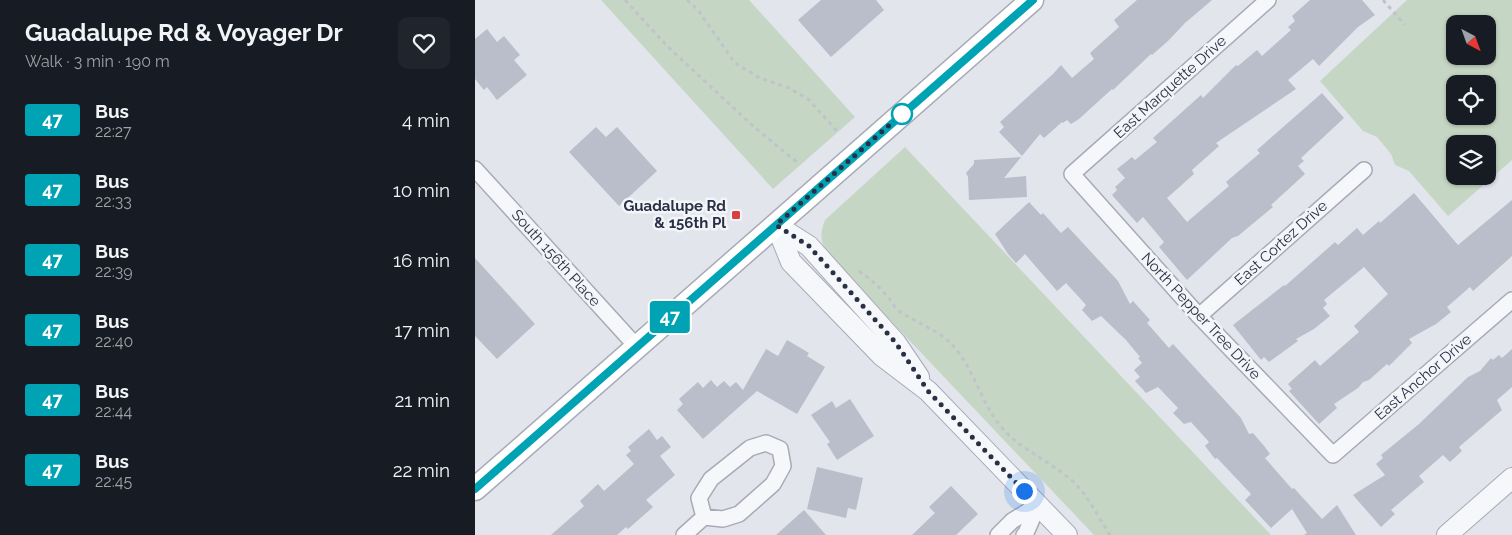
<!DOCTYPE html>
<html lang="en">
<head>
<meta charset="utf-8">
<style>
  body { margin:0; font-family:Raleway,sans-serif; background:#20242c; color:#f1f3f6; height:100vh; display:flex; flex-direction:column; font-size:19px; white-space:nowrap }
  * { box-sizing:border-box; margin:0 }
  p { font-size:16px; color:#9ea1a6 }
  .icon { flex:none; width:28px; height:28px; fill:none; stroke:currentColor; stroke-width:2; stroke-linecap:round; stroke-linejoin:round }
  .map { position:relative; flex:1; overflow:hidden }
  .side { display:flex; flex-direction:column; background:#171b24; width:475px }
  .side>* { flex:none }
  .badge { padding:0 10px; border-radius:4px; font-size:18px; line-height:32px }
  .needle { width:32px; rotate:139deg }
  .buttons { position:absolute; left:971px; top:15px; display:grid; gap:10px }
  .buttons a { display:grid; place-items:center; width:50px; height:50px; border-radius:10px; background:#171b24; box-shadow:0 1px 4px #0004; font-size:25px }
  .you { position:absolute; width:25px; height:25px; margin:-12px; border:4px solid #fff; border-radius:50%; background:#1a73e8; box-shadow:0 0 0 8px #1a73e833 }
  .map>.badge { position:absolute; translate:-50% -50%; box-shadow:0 0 0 2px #fff }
  .round { display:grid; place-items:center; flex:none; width:52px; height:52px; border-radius:10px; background:#20242c }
  .head { display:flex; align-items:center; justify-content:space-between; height:85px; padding:0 25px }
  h1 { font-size:24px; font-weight:700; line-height:38px }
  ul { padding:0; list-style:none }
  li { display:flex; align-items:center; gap:15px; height:70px; padding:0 25px }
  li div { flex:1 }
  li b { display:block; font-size:19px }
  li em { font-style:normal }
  li .badge { min-width:55px; font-weight:700; text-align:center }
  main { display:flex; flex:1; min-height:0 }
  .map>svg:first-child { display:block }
  .green { fill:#c6d6c4; fill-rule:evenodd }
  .building { fill:#babeca }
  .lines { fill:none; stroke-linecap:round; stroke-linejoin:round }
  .minor-casing { stroke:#a7abb7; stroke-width:18 }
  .tertiary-casing { stroke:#a7abb7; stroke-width:22 }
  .secondary-casing { stroke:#a7abb7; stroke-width:25 }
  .path { stroke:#c1c3cb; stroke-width:3; stroke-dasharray:4 4; stroke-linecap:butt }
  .minor { stroke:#f6f7fa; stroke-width:15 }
  .tertiary { stroke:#f6f7fa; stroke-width:20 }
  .secondary { stroke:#fff; stroke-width:22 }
  .line-casing { stroke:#fff; stroke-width:11 }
  .line { stroke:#00a3b4; stroke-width:8 }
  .walk { stroke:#293046; stroke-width:5; stroke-dasharray:0 9 }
  .stop-dot { fill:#fff; stroke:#00a3b4; stroke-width:2.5 }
  .poi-dot { fill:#d84144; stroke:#f3f5f9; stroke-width:2 }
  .labels { text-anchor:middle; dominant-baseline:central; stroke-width:5; stroke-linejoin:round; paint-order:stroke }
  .street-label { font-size:15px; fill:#293046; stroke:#f3f5f9 }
  .poi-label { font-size:15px; font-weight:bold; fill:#293046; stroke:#f3f5f9; text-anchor:end }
</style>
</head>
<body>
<main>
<section class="side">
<div class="head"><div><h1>Guadalupe Rd &amp; Voyager Dr</h1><p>Walk · 3 min · 190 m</p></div><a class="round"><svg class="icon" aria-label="heart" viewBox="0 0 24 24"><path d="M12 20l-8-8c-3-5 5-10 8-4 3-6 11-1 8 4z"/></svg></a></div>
<ul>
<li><span class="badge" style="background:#00a3b4;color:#fff">47</span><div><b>Bus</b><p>22:27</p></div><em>4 min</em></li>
<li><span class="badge" style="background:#00a3b4;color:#fff">47</span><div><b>Bus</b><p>22:33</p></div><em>10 min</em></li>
<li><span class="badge" style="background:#00a3b4;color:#fff">47</span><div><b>Bus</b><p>22:39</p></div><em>16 min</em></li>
<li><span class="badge" style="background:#00a3b4;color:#fff">47</span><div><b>Bus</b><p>22:40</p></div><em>17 min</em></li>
<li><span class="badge" style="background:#00a3b4;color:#fff">47</span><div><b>Bus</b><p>22:44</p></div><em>21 min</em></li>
<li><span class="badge" style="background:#00a3b4;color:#fff">47</span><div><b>Bus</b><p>22:45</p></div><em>22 min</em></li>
</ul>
</section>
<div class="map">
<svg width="1037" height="535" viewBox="0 0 1037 535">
  <rect width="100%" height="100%" fill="#e3e5ec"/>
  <!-- green -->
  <g class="green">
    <path d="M126 0H274L380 117 298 189Z"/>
    <path d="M932 0H1037V160L973 216 934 171 920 165 916 154 902 137 888 131 845 81ZM980 24H1012V56H980ZM980 84H1012V116H980ZM980 144H1012V176H980Z"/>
    <path d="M430 147 796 535H619L360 262C348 246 342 240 350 220Z"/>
  </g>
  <!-- building -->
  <g class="building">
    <path d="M346 0H401L409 10 356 57 323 20Z"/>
    <path d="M662 0H737L710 23 693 41 677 55 676 54 638 90 637 89 604 119 596 124 592 120 588 123 587 122 569 138 565 134 547 156 524 132 529 127 525 122 578 74 586 65 597 78 619 59 615 53 644 27 639 20Z"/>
    <path d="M835 0H887L900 15 883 27 844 66 838 59 813 80 821 89 741 143 744 146 717 170 719 174 692 198 712 222 754 186 751 182 785 153 782 150 847 93 869 118 826 158 829 161 823 166 830 174 796 205 798 207 763 236 757 238 712 280 684 247 689 242 668 217 662 223 637 195 642 190 640 187 650 178 642 169 657 157 660 160 682 142 678 138 726 95 728 98 761 65 763 66 782 50 787 56 816 30 813 27 820 21 817 16Z"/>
    <path d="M12 29 22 42 29 36 45 55 39 60 52 75 22 100 12 87 9 90 0 79V39Z"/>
    <path d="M121 127 131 137 142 127 182 171 144 206 94 152Z"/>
    <path d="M546 157 529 178 551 176 552 197 494 200 493 177 491 173 499 164V160Z"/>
    <path d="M939 193 983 245 1037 200V256L998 291 995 287 972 307 976 312 961 324 934 339 937 343 914 366 912 364 894 380 888 382 883 388 859 404 862 408 844 424 814 391 817 389 813 384 840 360 845 366 884 332 879 326 913 294 889 267 849 300 852 304 848 308 855 316 839 329 821 339 823 341 794 362 789 357 786 360 758 325 809 285 810 286 860 242 863 245 882 228 888 235 904 221 905 223Z"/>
    <path d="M554 202 566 215 568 213 586 233 593 227 643 281 655 304 658 301 675 320 672 323 694 348 698 344 766 418 774 434 778 433 790 447 795 454 790 458 817 489 819 488 847 519 862 505 881 535H829L832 533 817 509 796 528 770 500 776 494 742 458 740 459 730 446 734 442 716 422 709 424 698 413 703 408 683 387 671 393 660 381 665 377 659 370 667 363 663 358 665 357 651 340 626 316 617 321 607 310 611 305 591 283 582 291 550 254 541 263 533 254 520 234Z"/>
    <path d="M0 258 60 324 22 359 0 336Z"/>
    <path d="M312 340 334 353 332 356 350 367 322 414 282 391 228 439 202 410 208 404 204 399 223 382 228 388 236 380 242 387 249 381 255 387 261 382 268 390 291 349 303 356Z"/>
    <path d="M1037 349V387L1022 400 1027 410 984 447 987 451 975 462 968 455 944 476 949 482 916 510 920 514 906 527 878 495 910 475 901 464 908 458 906 455 944 424 993 377 1005 371 1016 358 1018 360 1024 355 1027 358Z"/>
    <path d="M375 399 399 436 362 460 352 444 355 442 336 415 357 401 361 408Z"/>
    <path d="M174 429 182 440 187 436 196 447 185 456 200 475 171 500 178 507 153 529 151 527 142 535H76L109 506 105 501 123 484 129 491 159 464 151 455 156 451 153 447Z"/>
    <path d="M342 467 388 478 381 510 373 508 371 518 332 509Z"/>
    <path d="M476 486 503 514 481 535H437L460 513 454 507Z"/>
    <path d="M329 510 351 535H301Z"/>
  </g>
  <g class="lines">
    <defs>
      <g id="minor">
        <path d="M793 0 597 174 724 316 858 455 1037 300"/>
        <path d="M0 169 162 347"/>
        <path d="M724 316 889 170"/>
        <path d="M209 535 229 517 248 519 264 514 298 484 308 466 305 449 291 443 275 448 236 479 224 498 229 517"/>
        <path d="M523 535 537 521 563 505"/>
        <path d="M549 535 551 533 563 505"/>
      </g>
      <g id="tertiary">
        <path d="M301 225 316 262 407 356 453 391 592 535"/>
        <path d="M301 225 334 246 421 343 444 377"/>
        <path d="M972 535 1037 478"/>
      </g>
      <path id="secondary" d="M0 489 557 0"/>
    </defs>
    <!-- minor casing -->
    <use href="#minor" class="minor-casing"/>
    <!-- tertiary casing -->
    <use href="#tertiary" class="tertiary-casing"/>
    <!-- secondary casing -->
    <use href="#secondary" class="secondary-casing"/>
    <!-- path -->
    <g class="path">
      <path d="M150 0 193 47 278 126 324 164"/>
      <path d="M212 0 223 10 260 63 285 78 314 88 333 99 362 131"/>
      <path d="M908 0 930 25"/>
      <path d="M384 271C394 278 404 286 412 296 416 301 419 307 424 311 443 324 465 330 480 348 501 373 507 406 529 430 546 449 570 459 590 475 611 490 621 514 635 535"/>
    </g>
    <!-- minor -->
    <use href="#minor" class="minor"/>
    <!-- tertiary -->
    <use href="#tertiary" class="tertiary"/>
    <!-- secondary -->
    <use href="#secondary" class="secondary"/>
  </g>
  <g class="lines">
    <defs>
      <path id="line" d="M0 489 558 0"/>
    </defs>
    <!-- line casing -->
    <use href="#line" class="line-casing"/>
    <!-- line -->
    <use href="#line" class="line"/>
    <!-- walk -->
    <path class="walk" d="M427 114 301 225 334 246 421 343 453 391 549 491"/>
  </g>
  <!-- markers -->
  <circle class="stop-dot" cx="427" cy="114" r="10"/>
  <rect class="poi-dot" x="256" y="210" width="10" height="10" rx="2.5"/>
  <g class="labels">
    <!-- street labels -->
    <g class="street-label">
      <text transform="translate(695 87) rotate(-42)">East Marquette Drive</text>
      <text transform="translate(806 243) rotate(-42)">East Cortez Drive</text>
      <text transform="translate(81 258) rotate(48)">South 156th Place</text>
      <text transform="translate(726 316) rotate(47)">North Pepper Tree Drive</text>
      <text transform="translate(948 377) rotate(-41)">East Anchor Drive</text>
    </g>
    <!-- poi labels -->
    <g class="poi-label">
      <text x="251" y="206">Guadalupe Rd<tspan x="251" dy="17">&amp; 156th Pl</tspan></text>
    </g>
  </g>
</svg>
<div class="buttons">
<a><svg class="needle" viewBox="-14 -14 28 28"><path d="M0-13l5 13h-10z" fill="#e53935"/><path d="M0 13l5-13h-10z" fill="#9ea1a6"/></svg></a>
<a><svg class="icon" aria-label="locate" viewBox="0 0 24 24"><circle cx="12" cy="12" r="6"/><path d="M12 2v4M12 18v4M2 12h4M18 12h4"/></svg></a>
<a><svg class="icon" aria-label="layers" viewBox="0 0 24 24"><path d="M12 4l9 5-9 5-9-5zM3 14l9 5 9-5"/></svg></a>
</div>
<div class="you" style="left:549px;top:491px"></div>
<b class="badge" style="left:195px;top:317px;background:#00a3b4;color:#fff">47</b>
</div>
</main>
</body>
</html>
